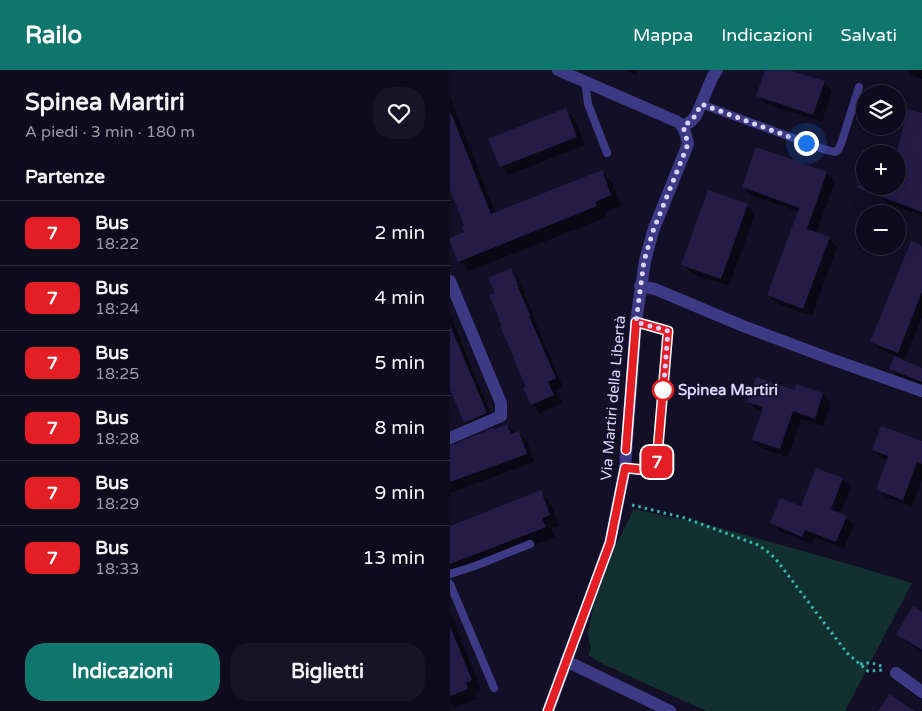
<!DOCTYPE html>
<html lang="it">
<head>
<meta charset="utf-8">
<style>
  body { margin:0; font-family:"Varela Round",sans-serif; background:#171425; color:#f1f3f6; height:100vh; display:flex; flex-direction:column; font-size:19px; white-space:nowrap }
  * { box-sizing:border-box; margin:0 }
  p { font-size:16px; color:#9b9ba3 }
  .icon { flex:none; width:28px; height:28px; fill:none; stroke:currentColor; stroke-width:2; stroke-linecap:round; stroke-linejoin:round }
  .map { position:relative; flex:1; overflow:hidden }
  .side { display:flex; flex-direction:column; background:#0e0b1c; width:450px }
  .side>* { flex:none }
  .badge { padding:0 10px; border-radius:8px; font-size:18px; line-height:32px }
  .buttons { position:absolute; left:406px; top:15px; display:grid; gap:10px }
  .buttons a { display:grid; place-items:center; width:50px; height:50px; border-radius:50%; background:#0e0b1c; box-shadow:0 5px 20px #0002,0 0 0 1px #2e2b3b; font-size:25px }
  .you { position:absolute; width:25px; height:25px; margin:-12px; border:4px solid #fff; border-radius:50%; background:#1a73e8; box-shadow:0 0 0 8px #1a73e833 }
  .map>.badge { position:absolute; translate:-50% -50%; box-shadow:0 0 0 2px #fff }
  h2 { padding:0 25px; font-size:19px; line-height:45px }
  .round { display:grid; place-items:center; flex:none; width:52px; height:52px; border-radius:20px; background:#171425 }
  .headline { display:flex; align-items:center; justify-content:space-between; height:85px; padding:0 25px }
  h1 { font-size:24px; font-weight:800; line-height:38px }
  .action { display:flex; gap:10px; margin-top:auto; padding:10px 25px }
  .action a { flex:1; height:58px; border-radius:20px; background:#0f766e; color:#fff; font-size:20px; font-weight:800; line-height:58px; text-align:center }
  .action a+a { background:#171425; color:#f1f3f6 }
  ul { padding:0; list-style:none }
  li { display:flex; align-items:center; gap:15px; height:65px; padding:0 25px; border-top:1px solid #2e2b3b }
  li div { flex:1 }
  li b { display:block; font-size:19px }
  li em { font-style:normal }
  li .badge { min-width:55px; font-weight:700; text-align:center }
  header { display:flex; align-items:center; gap:30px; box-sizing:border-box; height:70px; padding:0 25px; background:#0f766e; color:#fff }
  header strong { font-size:24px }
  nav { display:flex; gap:28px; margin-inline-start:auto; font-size:18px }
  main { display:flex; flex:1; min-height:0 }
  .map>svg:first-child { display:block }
  .green { fill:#12302f }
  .shadow { fill:#0007 }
  .building { fill:#241b47 }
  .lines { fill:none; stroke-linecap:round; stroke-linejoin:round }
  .path { stroke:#2fb8b0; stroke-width:3; stroke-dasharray:2.5 4; stroke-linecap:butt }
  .lane { stroke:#3d3a85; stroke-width:8 }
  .street { stroke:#3d3a85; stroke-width:12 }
  .line-casing { stroke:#fff; stroke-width:11 }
  .line { stroke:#e31e24; stroke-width:8 }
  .walk { stroke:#d9d4ff; stroke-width:5; stroke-dasharray:0 9 }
  .stop-dot { fill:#fff; stroke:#e31e24; stroke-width:2.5 }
  .labels { text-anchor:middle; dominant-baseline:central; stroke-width:4; stroke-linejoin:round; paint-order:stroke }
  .stop-label { font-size:15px; font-weight:bold; fill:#d9d4ff; stroke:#130f26; text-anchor:start }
  .street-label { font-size:15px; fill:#d9d4ff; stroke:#130f26 }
</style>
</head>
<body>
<header>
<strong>Railo</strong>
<nav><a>Mappa</a><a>Indicazioni</a><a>Salvati</a></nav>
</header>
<main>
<section class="side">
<div class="headline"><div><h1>Spinea Martiri</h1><p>A piedi · 3 min · 180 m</p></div><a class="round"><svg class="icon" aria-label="heart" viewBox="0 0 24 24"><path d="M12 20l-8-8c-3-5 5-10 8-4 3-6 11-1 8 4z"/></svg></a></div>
<h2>Partenze</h2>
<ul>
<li><span class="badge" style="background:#e31e24;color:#fff">7</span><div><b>Bus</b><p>18:22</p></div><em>2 min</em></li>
<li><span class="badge" style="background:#e31e24;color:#fff">7</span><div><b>Bus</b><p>18:24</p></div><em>4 min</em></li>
<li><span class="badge" style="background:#e31e24;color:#fff">7</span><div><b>Bus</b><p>18:25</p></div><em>5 min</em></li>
<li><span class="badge" style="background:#e31e24;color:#fff">7</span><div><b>Bus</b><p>18:28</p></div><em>8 min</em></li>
<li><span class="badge" style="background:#e31e24;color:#fff">7</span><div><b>Bus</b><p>18:29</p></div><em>9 min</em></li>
<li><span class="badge" style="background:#e31e24;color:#fff">7</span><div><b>Bus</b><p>18:33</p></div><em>13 min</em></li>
</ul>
<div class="action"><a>Indicazioni</a><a>Biglietti</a></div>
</section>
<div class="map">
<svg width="472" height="641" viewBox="0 0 472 641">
  <rect width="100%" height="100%" fill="#130f26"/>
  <!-- green -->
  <path class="green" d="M184 439 223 448 245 451 378 488 462 513 395 641H256L155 595 138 585 141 579 139 571 138 562 143 538 163 481Z"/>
  <!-- shadow -->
  <g class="shadow">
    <path d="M174 0H188L186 5Z"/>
    <path d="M316 0H335L374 12 382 21 372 52 316 34 308 26Z"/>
    <path d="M457 0H472V9L463 6Z"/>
    <path d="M0 27 46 144 152 102 162 112 171 136 155 142 157 147 19 201 9 191 16 163 15 155 0 116Z"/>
    <path d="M115 40 124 48 135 75 59 105 51 97 40 70Z"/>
    <path d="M307 79 377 103 385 111 366 164 379 168 387 177 362 246 326 233 318 225 349 142 301 125 293 117Z"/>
    <path d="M448 97 472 107V146L437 133 429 125 448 116Z"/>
    <path d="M297 135 305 144 279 216 241 203 233 194Z"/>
    <path d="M472 177V247L455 289 429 279 422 271Z"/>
    <path d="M61 200 69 208 75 222 74 223 87 254H86L113 317 106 320 112 333 90 343 82 335 74 318 77 317 54 257 46 223Z"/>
    <path d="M0 244 44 352 23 361 15 352 0 316Z"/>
    <path d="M440 298 472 299V315L448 306Z"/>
    <path d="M346 315 373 324 381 333 373 356 351 349 338 387 311 378 303 369 312 342 307 340 299 332 344 321Z"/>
    <path d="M57 355 65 363 68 362 77 371 84 392 0 423V377Z"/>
    <path d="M472 369V409L462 437 436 427 428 419 438 391 432 388 424 380 471 372Z"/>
    <path d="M367 399 392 409 401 418 390 444 396 447 404 455 394 479 364 467 361 474 330 461 322 453 352 438Z"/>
    <path d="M90 422 100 432 109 456 101 458 105 467 0 508V458Z"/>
    <path d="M0 541 31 620 25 623 27 629 5 638 0 633Z"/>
    <path d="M472 542V582L455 571 448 564Z"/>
  </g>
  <!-- building -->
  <g class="building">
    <path d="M315 0H339L375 11 363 45 306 26Z"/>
    <path d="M116 38 127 67 50 97 38 69Z"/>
    <path d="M458 39 472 43V142L407 118V116H448V77Z"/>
    <path d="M0 43H1L41 144 152 100 161 125 145 132 147 136 8 192 0 172V168L14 162 12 156 14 155 0 120Z"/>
    <path d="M306 77 377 102 357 159 380 167 353 239 317 225 349 138 292 117Z"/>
    <path d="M258 120 298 134 271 209 231 195Z"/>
    <path d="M461 171 472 176V222L448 283 420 272Z"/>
    <path d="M61 198 68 214 67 215 80 245 79 246 106 308 98 312 104 325 81 335 73 318 76 317 63 288 64 287 50 257 52 256 39 225 45 223 38 208Z"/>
    <path d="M0 255 37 343 14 353 0 319Z"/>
    <path d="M444 286 472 298V312L439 299Z"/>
    <path d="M306 307 344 320 346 314 373 323 365 349 343 341 330 379 302 370 313 337 297 332Z"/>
    <path d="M57 354 61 364 69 361 77 384 0 412V376L43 358V360Z"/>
    <path d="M431 356 472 371V394L467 392 453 430 426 420 438 386 422 380Z"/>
    <path d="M366 398 393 408 381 439 397 446 386 472 355 460 352 467 320 453 330 428 351 436Z"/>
    <path d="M91 420 100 445 92 448 96 457 0 494V456Z"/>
    <path d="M463 536 472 542V580L446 564Z"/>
    <path d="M0 556 22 610 16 613 18 619 0 626Z"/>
    <path d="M440 624 464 641H428Z"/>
  </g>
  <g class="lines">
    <!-- path -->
    <g class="path">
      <path d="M182 435 235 448 308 475 318 482 325 488 397 583 418 601 433 600"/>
      <path d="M410 594C420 592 425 593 433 597"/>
    </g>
    <!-- lane -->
    <g class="lane">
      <path d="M135 12 138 34 157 83"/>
      <path d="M251 34 373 79 385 82 388 80 391 74 409 17"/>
      <path d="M175 398 206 401 218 261 186 252"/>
      <path d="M0 504 25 496 80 474"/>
      <path d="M0 514 44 618"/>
    </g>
    <!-- street -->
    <g class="street">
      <path d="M233 56 240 52 246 46 262 8 267 0"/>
      <path d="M0 211 51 333V346L0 368"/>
      <path d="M190 216 205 219 293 256 381 289 472 321"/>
      <path d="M116 591 220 641"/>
      <path d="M446 603 472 622"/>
      <path d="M98 641 160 473 175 398 186 252 195 191 203 161 238 74C236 65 235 58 228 52L108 0"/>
    </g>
  </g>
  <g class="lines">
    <defs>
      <path id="line" d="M98 641 160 473 175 398 206 401 218 261 186 252 176 380"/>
    </defs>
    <!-- line casing -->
    <use href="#line" class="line-casing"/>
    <!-- line -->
    <use href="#line" class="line"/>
    <!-- walk -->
    <path class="walk" d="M213 320V326L218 261 186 252 194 191 203 161 238 74 233 56C244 50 246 45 251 34L356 73"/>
  </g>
  <!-- markers -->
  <circle class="stop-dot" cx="213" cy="320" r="10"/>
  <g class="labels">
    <!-- stop labels -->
    <g class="stop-label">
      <text x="228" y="320">Spinea Martiri</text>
    </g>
    <!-- street labels -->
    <g class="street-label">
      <text transform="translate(163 328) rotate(-85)">Via Martiri della Libertà</text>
    </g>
  </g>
</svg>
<div class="buttons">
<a><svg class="icon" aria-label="layers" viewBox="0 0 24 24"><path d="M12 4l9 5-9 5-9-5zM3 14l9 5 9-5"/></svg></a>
<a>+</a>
<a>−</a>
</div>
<div class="you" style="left:356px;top:73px"></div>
<b class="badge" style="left:207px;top:392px;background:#e31e24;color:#fff">7</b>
</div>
</main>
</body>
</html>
